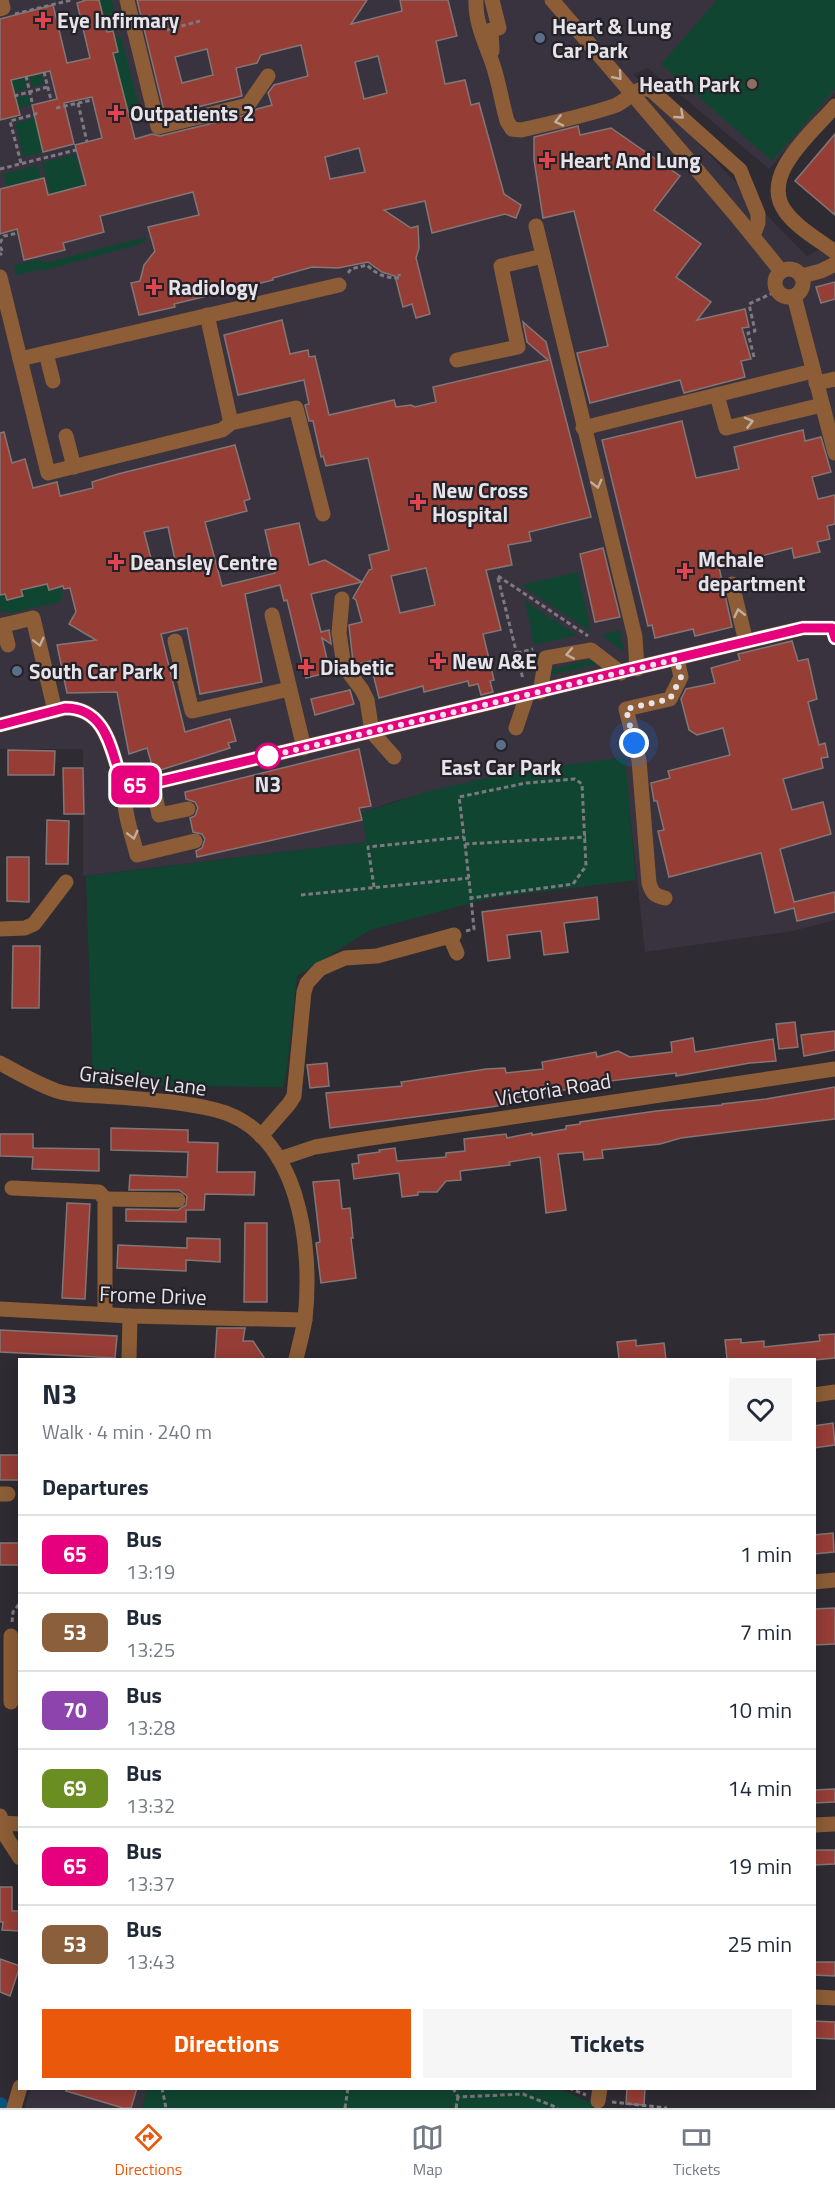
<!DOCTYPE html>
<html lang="en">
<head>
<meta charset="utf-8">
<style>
  body { margin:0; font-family:"Titillium Web",sans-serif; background:#f6f6f7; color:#1f2937; height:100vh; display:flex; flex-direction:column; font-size:22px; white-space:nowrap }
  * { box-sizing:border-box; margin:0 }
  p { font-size:20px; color:#747a83 }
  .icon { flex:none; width:33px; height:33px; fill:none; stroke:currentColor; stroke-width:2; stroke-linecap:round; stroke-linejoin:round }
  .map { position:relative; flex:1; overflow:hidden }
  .details { position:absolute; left:18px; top:1358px; width:798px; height:732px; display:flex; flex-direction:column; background:#fff; border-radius:0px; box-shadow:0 3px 15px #0003 }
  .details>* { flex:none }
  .badge { padding:0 12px; border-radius:9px; font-size:21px; line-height:39px }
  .you { position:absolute; width:30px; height:30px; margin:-15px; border:4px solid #fff; border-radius:50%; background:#1a73e8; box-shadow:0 0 0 9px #1a73e833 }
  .map>.badge { position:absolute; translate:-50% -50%; box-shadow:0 0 0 3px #fff }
  h2 { padding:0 24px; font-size:22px; line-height:54px }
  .round { display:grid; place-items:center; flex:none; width:63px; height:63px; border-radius:0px; background:#f6f6f7 }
  .overview { display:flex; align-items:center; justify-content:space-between; height:102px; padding:0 24px }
  h1 { font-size:28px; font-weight:700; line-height:45px }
  .action { display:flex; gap:12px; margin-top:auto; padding:12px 24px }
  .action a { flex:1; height:69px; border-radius:0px; background:#ea580c; color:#fff; font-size:24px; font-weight:700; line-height:69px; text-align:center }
  .action a+a { background:#f6f6f7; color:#1f2937 }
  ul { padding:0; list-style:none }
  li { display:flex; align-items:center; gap:18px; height:78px; padding:0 24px; border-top:2px solid #e0e1e3 }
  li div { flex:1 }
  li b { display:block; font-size:22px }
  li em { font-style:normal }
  li .badge { min-width:66px; font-weight:700; text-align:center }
  .menu { display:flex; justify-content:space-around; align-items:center; height:84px; border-top:2px solid #e0e1e3; background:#fff; font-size:16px; color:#747a83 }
  .menu a { display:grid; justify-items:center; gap:3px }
  .menu .current { color:#ea580c }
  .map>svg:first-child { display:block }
  .built { fill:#393340 }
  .green { fill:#104631 }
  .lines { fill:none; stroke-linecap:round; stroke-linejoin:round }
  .canal { stroke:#0a537e; stroke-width:16 }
  .building { fill:#963d36; stroke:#837675; stroke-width:1.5; fill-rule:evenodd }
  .path { stroke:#7c7a80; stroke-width:3; stroke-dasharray:4.5 3; stroke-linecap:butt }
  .minor { stroke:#8c5d36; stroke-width:15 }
  .oneway { stroke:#c2aea1 }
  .line-casing { stroke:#fff; stroke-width:14 }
  .line { stroke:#e6007e; stroke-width:9 }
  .walk { stroke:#e6e4e9; stroke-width:6; stroke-dasharray:0 10.8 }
  .health-dot { fill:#e0444e; stroke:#242129; stroke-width:2 }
  .service-dot { fill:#5c6f8a; stroke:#242129; stroke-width:2 }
  .education-dot { fill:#8d6e63; stroke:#242129; stroke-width:2 }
  .stop-dot { fill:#fff; stroke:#e6007e; stroke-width:3 }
  .labels { text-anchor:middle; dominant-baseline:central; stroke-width:4.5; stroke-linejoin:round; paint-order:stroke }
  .poi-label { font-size:21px; font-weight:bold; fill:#e6e4e9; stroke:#242129; text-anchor:start }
  .stop-label { font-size:21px; font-weight:bold; fill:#e6e4e9; stroke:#242129 }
  .street-label { font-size:21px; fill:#e6e4e9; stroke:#242129 }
</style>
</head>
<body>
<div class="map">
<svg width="835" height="2108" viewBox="0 0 835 2108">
  <rect width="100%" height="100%" fill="#2e2b33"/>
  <!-- built -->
  <g class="built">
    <path d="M0 0H835V93L769 169 648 68 633 74 755 203 807 256 835 241V920L793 931 645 952 624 758 507 773 395 801 362 813 367 842 83 876V749H0Z"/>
    <path d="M31 2088H148L142 2108H25Z"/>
  </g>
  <!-- green -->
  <g class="green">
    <path d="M99 0H112L119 30 107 32Z"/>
    <path d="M717 0H835V89L772 161 661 64Z"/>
    <path d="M121 36 141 114 131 124 113 53 118 52 115 38Z"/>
    <path d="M41 73 44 84 32 87 29 76Z"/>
    <path d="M24 77 27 89 13 93 0 83Z"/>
    <path d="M29 95 31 105 0 113 14 98Z"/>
    <path d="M35 118 43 152 23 157 15 123Z"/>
    <path d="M75 154 84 186 51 195 42 163Z"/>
    <path d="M38 165 41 179 7 187 3 174Z"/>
    <path d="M146 237V241L137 245 42 271 41 269 16 275 14 265 37 260 48 262Z"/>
    <path d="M578 572 591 632 521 585Z"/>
    <path d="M47 584 61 587 63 595 60 602 12 613 0 611V595L5 594 7 600 22 596 21 590Z"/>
    <path d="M525 601 577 635 534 645Z"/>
    <path d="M620 630 624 652 601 635Z"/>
    <path d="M597 658 598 664 550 675 549 670Z"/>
    <path d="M625 757 636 880 490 898 370 930 297 976 287 1068 283 1087 93 1085 86 876 366 842 362 813 429 791 507 773Z"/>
    <path d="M148 2088H557L603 2108H142Z"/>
  </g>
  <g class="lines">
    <!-- canal -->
    <path class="canal" d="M0 2105 2 2108"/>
  </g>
  <!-- building -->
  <g class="building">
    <path d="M86 0H99L107 32 113 31 118 52 113 53 135 139 152 134 160 136 250 114 257 109 272 105 268 93 274 85 308 76 301 45 261 55 257 63 236 68 242 96 165 115 137 0H367L351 24 402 11 400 0H448L457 36 436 41 445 84 465 80 471 105 479 103 504 194 521 205 516 218 505 214 432 233 425 201 384 210 411 228 418 226 419 248 416 258 430 314 416 318 412 304 403 307 395 276 382 272 368 262 338 268 312 267 273 278V280L174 304 175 307 139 315 131 283 140 281 144 265 155 251 148 227 199 215 193 192 100 216 104 232 63 243 65 250 24 260 17 229 0 234V189L44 178 48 195 86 185 75 145 102 138 92 97 64 103 74 144 43 152 32 105 57 99 50 71 11 80 20 115 0 120V19L53 5 67 63 90 58 77 3ZM207 49 213 75 182 83 175 57ZM378 56 387 93 364 99 355 62ZM359 148 365 172 330 179 325 157Z"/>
    <path d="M578 126 580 135 611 128 680 176 654 210 701 244 676 277 711 302 697 320 745 309 749 327 742 328 751 359 741 361 745 377 684 393 680 380 590 403 577 353 608 346 574 211 543 218 534 160V137Z"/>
    <path d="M835 134V215L795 181Z"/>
    <path d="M835 282V299L821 303 816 287Z"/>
    <path d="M282 320 290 354 308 350 309 357 315 356 329 415 394 400 396 407 411 405 415 407 436 402 433 387 548 360 527 342 523 322 546 342 591 517 529 532 531 541 508 545 512 565 486 570 501 630 483 634 494 680 490 681 493 692 481 695 478 684 469 686 468 681 424 692 423 686 379 698 370 661 355 665 353 662 349 625 362 622 356 600 353 598 369 570 372 569 369 555 389 550 368 458 326 466 323 456 321 457 313 421H309L305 405 309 404 304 380 238 395 224 335ZM426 568 435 605 400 613 391 576Z"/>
    <path d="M682 421 696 478 739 469 734 447 803 430 805 441 821 437 831 472 812 477 818 499 835 495V524L827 526 830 539 817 542 820 552 794 558 792 548 719 567 732 627 695 636 693 629 655 638 652 625 648 626 602 440Z"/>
    <path d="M4 432 12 463 25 459 33 488 57 482 60 496 93 488 92 482 118 474 235 445 250 499 244 501 247 511 205 522 222 586 275 573 265 530 299 523 309 565 325 560 362 582 311 594 321 632 329 630 331 644 322 638 330 672 306 678 287 600 284 601 280 585 245 594 262 682 200 694 187 628 161 634 185 732 230 719 236 741 228 743 230 748 154 772 147 748 129 754 117 692 67 693 57 645 96 640 69 624 76 612 70 588 64 589 63 586 49 590 47 584 21 590 23 596 7 600 5 594 0 595V433ZM168 527 176 565 154 570 144 532Z"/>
    <path d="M603 548 620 617 595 622 580 554Z"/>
    <path d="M792 641 798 661 808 659 817 699 808 702 819 745 825 743 828 757 821 758 823 768 783 779 792 810 823 802 831 834 780 849 794 902 835 892V912L797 921 794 908 775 913 761 853 669 877 658 831 664 830 657 801H654L651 783 670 778 668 771 730 755 723 728 697 735 689 730 681 699 686 689 715 683 711 668 740 660 738 654Z"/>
    <path d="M350 690 354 704 315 715 311 699Z"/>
    <path d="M359 749 371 806 359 808 362 820 197 857 196 851 202 848 205 839 202 834 193 832 190 818 195 816 198 808 195 802 186 799 185 792Z"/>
    <path d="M8 750 55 751 54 775H8Z"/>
    <path d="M63 768H83L84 814H64Z"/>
    <path d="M47 820 69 821 68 864H46Z"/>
    <path d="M7 857H29V902L7 901Z"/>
    <path d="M597 897 599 919 564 923 568 952 544 955 541 931 507 935 510 958 488 961 482 912Z"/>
    <path d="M13 946H40L39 1008H12Z"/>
    <path d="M795 1022 798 1047 779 1049 776 1024Z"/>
    <path d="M835 1031V1050L804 1056 801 1035Z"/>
    <path d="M693 1038 695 1052 773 1039 776 1061 750 1063 676 1076V1073L601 1082 602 1084 513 1098 514 1103 491 1107 330 1128 326 1093 402 1086 401 1082 486 1069 505 1068 506 1073 543 1069 542 1062 596 1052 597 1057 618 1051 630 1057 672 1052 671 1042Z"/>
    <path d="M327 1063 329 1086 310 1088 307 1065Z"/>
    <path d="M835 1087V1119L681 1138 660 1144 602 1150 603 1158 584 1160 583 1152 558 1154 566 1210 546 1213 540 1157 509 1162 510 1165 460 1171 461 1180 446 1181 437 1192H418V1195L402 1197 399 1173 354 1179 352 1164 359 1163 358 1155 380 1152 379 1150 395 1148 397 1161 446 1157V1153L465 1151 464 1139 506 1134 507 1138 532 1133V1135L566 1129V1126L580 1124V1122L656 1111 722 1105V1104L766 1099Z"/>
    <path d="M111 1128 188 1130V1142L218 1143 217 1172H255L254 1195 205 1194 204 1210H186V1222L126 1221V1209L178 1210 186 1205 187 1196 179 1190H129L130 1175 187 1177 188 1152 111 1150Z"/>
    <path d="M0 1134H33V1148L99 1149V1171L32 1169 33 1157 0 1156Z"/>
    <path d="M339 1180 342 1209 350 1208 353 1238H351L356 1278 321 1283 316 1243 320 1242 313 1182Z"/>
    <path d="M67 1203 90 1204 85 1299 62 1298Z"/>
    <path d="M245 1223H267V1302H244Z"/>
    <path d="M187 1238 220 1239V1262L186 1260V1271L117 1268 118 1245 187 1248Z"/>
    <path d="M217 1328H245L243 1341H253L265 1359H215Z"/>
    <path d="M0 1330 117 1336 115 1358 0 1352Z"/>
    <path d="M835 1334V1358L814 1360 727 1359 725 1340 741 1339V1343L764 1341V1347L820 1341 819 1335Z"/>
    <path d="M636 1340V1346L664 1343 666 1359H619L617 1342Z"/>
    <path d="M833 1423 835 1445 814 1448V1426Z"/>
    <rect x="0" y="1455" width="20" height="25"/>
    <path d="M833 1533 834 1552 814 1554V1535Z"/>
    <rect x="0" y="1543" width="20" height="22"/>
    <path d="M835 1608V1644L814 1645V1609Z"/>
    <path d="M835 1789V1802L814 1803V1790Z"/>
    <path d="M814 1850H835V1864L814 1865Z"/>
    <path d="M0 1887H12V1911H20V1931L2 1930 3 1922H0Z"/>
    <path d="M0 1959 20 1966 10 1996 0 1992Z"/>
    <path d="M814 1962H835V1976L814 1975Z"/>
    <path d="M814 2021 835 2022V2039L814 2038Z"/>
    <path d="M67 2088H137L131 2108H123L66 2091Z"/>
    <path d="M627 2088H645L644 2105 626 2104Z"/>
  </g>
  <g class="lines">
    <!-- path -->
    <g class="path">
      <path d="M15 14 71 0"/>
      <path d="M167 30 200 21"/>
      <path d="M44 72 51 100"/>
      <path d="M26 76 32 102"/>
      <path d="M14 96 48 87"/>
      <path d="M78 103 87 142"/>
      <path d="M56 108 92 100"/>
      <path d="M21 163 10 121 36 114V111"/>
      <path d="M0 169 76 150"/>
      <path d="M0 243 4 236 18 233"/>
      <path d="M0 247 3 252 0 255"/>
      <path d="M348 273 351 269 367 265C377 275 386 278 400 278L399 274"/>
      <path d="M754 357 748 333 755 331 749 304 777 291"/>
      <path d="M498 576 588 636"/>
      <path d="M498 578 523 679"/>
      <path d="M517 653 533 649"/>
      <path d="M465 844 471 898 573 884 586 866 582 784 575 779 526 783 459 797 465 844 586 837"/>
      <path d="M374 887 368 847 464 837"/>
      <path d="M301 895 469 878"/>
      <path d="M466 931 474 929 471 898"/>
      <path d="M12 1622 13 1612 20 1603"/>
      <path d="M162 2088 166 2108"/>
      <path d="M453 2088 458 2097 523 2094 558 2108"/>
      <path d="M569 2088 586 2095"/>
      <path d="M612 2102 667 2108"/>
      <path d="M345 2108 348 2088"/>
      <path d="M456 2108 458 2097"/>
    </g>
    <!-- minor -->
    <g class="minor">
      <path d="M127 0 158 127 248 105 268 76"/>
      <path d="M476 0C475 23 486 44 493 65 499 83 502 103 507 121L512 129 521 130C552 123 584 116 614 106 628 101 635 85 651 90L740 170 758 214V223L753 236"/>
      <path d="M552 0 738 218 781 271"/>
      <path d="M0 9 3 8 1 0"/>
      <path d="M492 51 491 30 499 28 492 0"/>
      <path d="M835 106C813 132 759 175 785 211 797 228 819 240 835 252"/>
      <path d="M536 226 635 637 637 669"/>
      <circle cx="789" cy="283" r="14"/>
      <path d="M802 276 821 271 835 264"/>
      <path d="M0 277 48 473 222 430 231 423 296 408 323 514"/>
      <path d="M794 296 835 453"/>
      <path d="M207 315 231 423"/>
      <path d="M46 353 53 381"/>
      <path d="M20 359 339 285"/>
      <path d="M457 360 518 347 501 266 543 256"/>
      <path d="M816 383 835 379"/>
      <path d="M717 395 726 428 822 405"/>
      <path d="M583 428 813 371"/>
      <path d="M66 436 74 467"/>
      <path d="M732 584 746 642"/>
      <path d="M342 599 339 633 344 666 362 690 367 700 372 732 394 757"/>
      <path d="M272 615 304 748"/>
      <path d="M3 625 8 645"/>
      <path d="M0 626 33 618 55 711"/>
      <path d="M175 641 192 711 289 689"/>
      <path d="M540 692 546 658 591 650 621 673"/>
      <path d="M0 725 65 708C103 708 110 743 119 773 125 781 131 785 141 786L803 628H832"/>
      <path d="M516 728 527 695"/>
      <path d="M153 784 159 815 188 809"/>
      <path d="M141 786C135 788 128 790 126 797 122 809 134 841 137 855L195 841"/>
      <path d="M665 898C655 896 652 893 649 883L639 760 626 709 670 699 681 677 677 659"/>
      <path d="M0 929 25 928 34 924 66 882"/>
      <path d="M450 937 457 953"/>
      <path d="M0 1063C18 1073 37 1084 57 1091 71 1096 88 1095 102 1096 140 1099 179 1101 216 1110 300 1131 313 1247 305 1319 303 1332 299 1346 296 1359"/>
      <path d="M261 1136 289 1104 294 1096 304 992 307 983 320 969 345 958 377 956 454 935"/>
      <path d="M279 1159 315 1147 364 1139 835 1069"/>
      <path d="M12 1188 99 1192 105 1199V1314"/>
      <path d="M105 1199 178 1200"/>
      <path d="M0 1309 130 1316 305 1320"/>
      <path d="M129 1359 130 1316"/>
      <path d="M814 1395 835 1392"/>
      <path d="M0 1494H8"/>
      <path d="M814 1582 835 1580"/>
      <path d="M11 1702V1636"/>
      <path d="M0 1816 7 1838 20 1858"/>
      <path d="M2 1823 20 1824"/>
      <path d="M814 1825 835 1824"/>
      <path d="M814 1997 835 1998"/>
      <path d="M598 2101 600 2088"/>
      <path d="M14 2108 20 2087"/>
    </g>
  </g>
  <!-- one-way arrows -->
  <defs><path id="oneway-chevron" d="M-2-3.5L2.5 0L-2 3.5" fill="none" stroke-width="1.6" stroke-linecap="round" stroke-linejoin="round" transform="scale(1.5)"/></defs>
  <g class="oneway">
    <use href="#oneway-chevron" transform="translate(618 76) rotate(49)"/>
    <use href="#oneway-chevron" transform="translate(680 115) rotate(41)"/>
    <use href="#oneway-chevron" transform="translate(559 121) rotate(167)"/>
    <use href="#oneway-chevron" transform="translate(749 422) rotate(-14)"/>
    <use href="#oneway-chevron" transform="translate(597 484) rotate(76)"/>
    <use href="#oneway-chevron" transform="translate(739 613) rotate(-103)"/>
    <use href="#oneway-chevron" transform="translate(39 642) rotate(76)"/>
    <use href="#oneway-chevron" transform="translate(570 654) rotate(169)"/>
    <use href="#oneway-chevron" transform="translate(133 835) rotate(76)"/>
  </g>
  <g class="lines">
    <defs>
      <path id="line" d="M0 725 65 708C103 708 110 743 119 773 125 781 131 785 141 786L803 628H832L835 638"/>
    </defs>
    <!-- line casing -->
    <use href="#line" class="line-casing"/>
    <!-- line -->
    <use href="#line" class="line"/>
    <!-- walk -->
    <path class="walk" d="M268 756 261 758 677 659 681 677 670 699 626 709 634 743"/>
  </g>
  <!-- markers -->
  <g class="health-dot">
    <path d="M40 11h6v6h6v6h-6v6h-6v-6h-6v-6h6z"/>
    <path d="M113 104h6v6h6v6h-6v6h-6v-6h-6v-6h6z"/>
    <path d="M544 151h6v6h6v6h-6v6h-6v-6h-6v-6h6z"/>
    <path d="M151 278h6v6h6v6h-6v6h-6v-6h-6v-6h6z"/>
    <path d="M415 493h6v6h6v6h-6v6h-6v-6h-6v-6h6z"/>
    <path d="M113 553h6v6h6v6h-6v6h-6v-6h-6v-6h6z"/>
    <path d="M682 562h6v6h6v6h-6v6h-6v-6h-6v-6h6z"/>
    <path d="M435 652h6v6h6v6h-6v6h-6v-6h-6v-6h6z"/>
    <path d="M303 658h6v6h6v6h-6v6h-6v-6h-6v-6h6z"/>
  </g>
  <g class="service-dot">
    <circle cx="540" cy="38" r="6"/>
    <circle cx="17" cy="671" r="6"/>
    <circle cx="501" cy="745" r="6"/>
  </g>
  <circle class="education-dot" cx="752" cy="84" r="6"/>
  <circle class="stop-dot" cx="268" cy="756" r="12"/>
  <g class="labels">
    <!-- poi labels -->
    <g class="poi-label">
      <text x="57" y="20">Eye Infirmary</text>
      <text x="552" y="26">Heart &amp; Lung<tspan x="552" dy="24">Car Park</tspan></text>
      <text x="740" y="84" text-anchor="end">Heath Park</text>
      <text x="130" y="113">Outpatients 2</text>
      <text x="560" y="160">Heart And Lung</text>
      <text x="168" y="287">Radiology</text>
      <text x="432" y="490">New Cross<tspan x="432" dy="24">Hospital</tspan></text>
      <text x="698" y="559">Mchale<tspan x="698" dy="24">department</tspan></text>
      <text x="130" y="562">Deansley Centre</text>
      <text x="452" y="661">New A&amp;E</text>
      <text x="320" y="667">Diabetic</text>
      <text x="29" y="671">South Car Park 1</text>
      <text x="501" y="767" text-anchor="middle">East Car Park</text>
    </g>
    <!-- stop labels -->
    <g class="stop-label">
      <text x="268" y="784">N3</text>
    </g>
    <!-- street labels -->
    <g class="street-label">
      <text transform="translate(143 1080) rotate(7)">Graiseley Lane</text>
      <text transform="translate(553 1089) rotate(-9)">Victoria Road</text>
      <text transform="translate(153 1295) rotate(2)">Frome Drive</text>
    </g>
  </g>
</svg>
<div class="you" style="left:634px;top:743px"></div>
<b class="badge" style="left:135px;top:785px;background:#e6007e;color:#fff">65</b>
<section class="details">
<div class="overview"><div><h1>N3</h1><p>Walk · 4 min · 240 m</p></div><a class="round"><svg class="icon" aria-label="heart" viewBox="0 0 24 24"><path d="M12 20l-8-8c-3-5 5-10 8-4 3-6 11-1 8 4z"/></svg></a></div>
<h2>Departures</h2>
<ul>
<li><span class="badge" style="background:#e6007e;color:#fff">65</span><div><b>Bus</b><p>13:19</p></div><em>1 min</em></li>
<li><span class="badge" style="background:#8b5e3c;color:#fff">53</span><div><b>Bus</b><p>13:25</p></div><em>7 min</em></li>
<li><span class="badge" style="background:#8e44ad;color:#fff">70</span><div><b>Bus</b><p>13:28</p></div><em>10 min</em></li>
<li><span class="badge" style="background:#6b8e23;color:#fff">69</span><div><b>Bus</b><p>13:32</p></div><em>14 min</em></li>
<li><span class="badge" style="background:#e6007e;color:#fff">65</span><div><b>Bus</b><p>13:37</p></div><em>19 min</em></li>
<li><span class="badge" style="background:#8b5e3c;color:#fff">53</span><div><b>Bus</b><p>13:43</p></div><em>25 min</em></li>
</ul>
<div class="action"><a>Directions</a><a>Tickets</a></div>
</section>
</div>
<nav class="menu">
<a class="current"><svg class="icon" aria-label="directions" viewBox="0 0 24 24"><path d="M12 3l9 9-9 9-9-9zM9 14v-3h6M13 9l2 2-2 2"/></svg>Directions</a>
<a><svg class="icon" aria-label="map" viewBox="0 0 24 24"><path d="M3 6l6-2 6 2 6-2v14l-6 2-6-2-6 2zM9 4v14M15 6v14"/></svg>Map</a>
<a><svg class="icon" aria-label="tickets" viewBox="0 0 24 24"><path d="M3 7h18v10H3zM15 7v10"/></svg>Tickets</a>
</nav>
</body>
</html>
